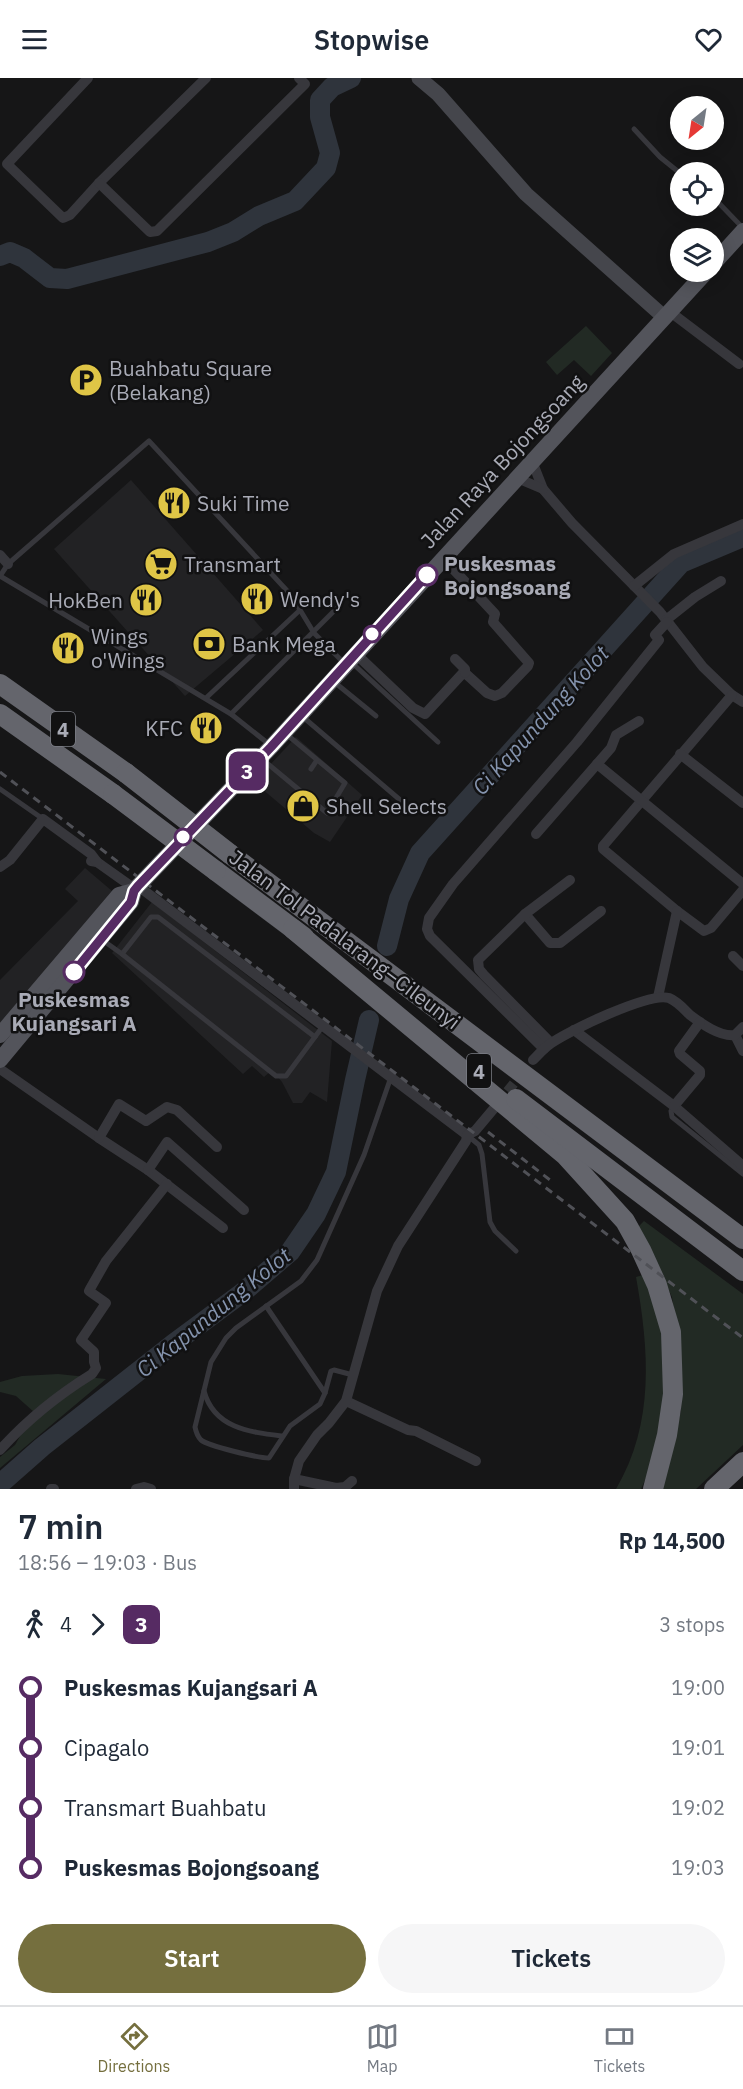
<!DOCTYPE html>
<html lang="en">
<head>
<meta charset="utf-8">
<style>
  body { margin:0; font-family:"IBM Plex Sans",sans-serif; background:#f6f6f7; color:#1f2937; height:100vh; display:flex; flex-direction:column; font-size:22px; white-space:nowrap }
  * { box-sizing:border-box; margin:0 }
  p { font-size:20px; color:#747a83 }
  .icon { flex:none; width:33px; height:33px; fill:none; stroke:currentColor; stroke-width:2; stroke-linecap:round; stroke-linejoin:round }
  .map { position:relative; height:1411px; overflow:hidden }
  .details { display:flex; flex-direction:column; background:#fff; flex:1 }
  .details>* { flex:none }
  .badge { padding:0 12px; border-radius:9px; font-size:21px; line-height:39px }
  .needle { width:39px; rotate:210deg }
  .fabs { position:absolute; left:670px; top:18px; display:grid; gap:12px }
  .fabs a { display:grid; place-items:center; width:54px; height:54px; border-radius:50%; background:#fff; box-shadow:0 3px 15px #0003; font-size:30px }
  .map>.badge { position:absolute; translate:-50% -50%; box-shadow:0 0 0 3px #fff }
  .legs { display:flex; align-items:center; gap:9px; height:66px; padding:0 18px; font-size:20px }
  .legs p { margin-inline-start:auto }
  .summary { display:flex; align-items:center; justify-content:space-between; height:102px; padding:0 18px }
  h1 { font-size:33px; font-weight:600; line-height:45px }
  .cta { display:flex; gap:12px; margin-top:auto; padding:12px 18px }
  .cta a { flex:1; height:69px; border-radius:36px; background:#756f3e; color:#fff; font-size:24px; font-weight:600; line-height:69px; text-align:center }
  .cta a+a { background:#f6f6f7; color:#1f2937 }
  ul { padding:0 18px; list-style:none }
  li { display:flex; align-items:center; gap:21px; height:60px; font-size:22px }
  li i { display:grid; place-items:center; width:9px; height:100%; margin:0 8px; background:currentColor }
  li i::after { content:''; width:15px; height:15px; margin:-8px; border:4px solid; border-radius:50%; background:#fff }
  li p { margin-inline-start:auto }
  li:first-child i { background:linear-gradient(#0000 50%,currentColor 0) }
  li:last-child i { background:linear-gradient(currentColor 50%,#0000 0) }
  header { display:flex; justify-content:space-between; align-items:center; height:78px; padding:0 18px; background:#fff; font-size:27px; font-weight:600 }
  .tab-bar { display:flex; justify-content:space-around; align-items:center; height:84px; border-top:2px solid #e0e1e3; background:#fff; font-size:16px; color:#747a83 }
  .tab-bar a { display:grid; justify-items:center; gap:3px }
  .tab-bar .active { color:#756f3e }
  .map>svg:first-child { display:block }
  .built { fill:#222224 }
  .green { fill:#222a24 }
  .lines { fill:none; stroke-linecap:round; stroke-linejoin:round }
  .river { stroke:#2f343c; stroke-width:20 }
  .street-tunnel { stroke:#333437; stroke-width:10; stroke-dasharray:10 5; stroke-linecap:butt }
  .lane { stroke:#37373c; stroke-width:5 }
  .street { stroke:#37373c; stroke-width:10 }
  .secondary { stroke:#45464c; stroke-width:15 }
  .primary { stroke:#53545b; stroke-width:16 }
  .highway { stroke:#64656c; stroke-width:20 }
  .rail { stroke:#505157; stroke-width:3; stroke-dasharray:8 6; stroke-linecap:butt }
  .highway-bridge { stroke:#64656c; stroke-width:20 }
  .line-1-casing { stroke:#fff; stroke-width:14 }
  .line-1 { stroke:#562b63; stroke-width:9 }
  .stop-1-dot { fill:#fff; stroke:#562b63; stroke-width:3 }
  .labels { text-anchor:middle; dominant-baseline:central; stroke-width:5; stroke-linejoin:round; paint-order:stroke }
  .shield { fill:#111112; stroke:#7b7d85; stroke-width:1.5 }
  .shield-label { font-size:20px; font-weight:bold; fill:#a9abb6 }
  .poi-label { font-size:21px; fill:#a9abb6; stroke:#111112; text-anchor:start }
  .street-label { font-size:21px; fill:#a9abb6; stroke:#111112 }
  .stop-label { font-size:21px; font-weight:bold; fill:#a9abb6; stroke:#111112; text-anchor:start }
  .water-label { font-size:22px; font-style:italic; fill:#8493ad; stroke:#111112 }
</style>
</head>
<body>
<header><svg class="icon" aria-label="menu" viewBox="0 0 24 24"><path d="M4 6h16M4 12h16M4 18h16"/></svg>Stopwise<svg class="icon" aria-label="heart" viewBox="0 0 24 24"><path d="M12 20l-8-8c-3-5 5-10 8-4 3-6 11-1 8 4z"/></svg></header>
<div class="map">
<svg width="743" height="1411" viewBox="0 0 743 1411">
  <rect width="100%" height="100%" fill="#161617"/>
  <!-- built -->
  <g class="built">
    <path d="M131 402 263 552 185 618 54 471Z"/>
    <path d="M296 659 362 717 330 764 314 755 254 704Z"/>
    <path d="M85 790 112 813 0 948V902L78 823 65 811Z"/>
    <path d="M152 824 332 963 327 1024 310 1014 302 1025H293L282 1004 272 992 264 999 252 988 243 996 112 875Z"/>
  </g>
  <!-- green -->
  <g class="green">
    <path d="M586 248 612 275 591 298 574 282 557 297 546 284Z"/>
    <path d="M644 1143 743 1216V1367L696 1411H661L681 1333 679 1268 672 1219 638 1149Z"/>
    <path d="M643 1197 650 1203C654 1219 658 1236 661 1253 669 1301 663 1367 641 1411H616C655 1345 649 1272 636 1199Z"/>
    <path d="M58 1296 106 1301 0 1390V1379L15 1367 34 1334 16 1318 0 1314V1304L22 1298Z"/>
  </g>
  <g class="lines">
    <!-- river -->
    <g class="river">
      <path d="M0 178 10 174 24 180 50 200 67 201 208 164 233 154 259 138 295 123 326 90 330 75 320 39V22L332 9 351 0"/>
      <path d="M387 868 399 821 420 775 681 485 743 459"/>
      <path d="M0 1406 42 1369 173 1266 242 1215 290 1174 316 1136 336 1094 355 1002 369 942"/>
    </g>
    <!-- street-tunnel -->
    <path class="street-tunnel" d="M498 1025 524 993"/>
    <!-- lane -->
    <g class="lane">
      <path d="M634 51 660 79 681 96"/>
      <path d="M714 120 743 150"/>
      <path d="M351 584 438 664"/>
      <path d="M333 603 376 638"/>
      <path d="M206 620 300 532"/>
      <path d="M231 636 337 530"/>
      <path d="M303 639 406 727"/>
      <path d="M270 667 231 636 0 498 8 486 149 363 291 517 314 555 344 585"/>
      <path d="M262 681 327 735 345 705 285 655"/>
      <path d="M311 691 317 682"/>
      <path d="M0 711 43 741"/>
      <path d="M101 861 122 876 151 839H158L315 959"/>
      <path d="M122 876 276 998H286L323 948"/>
      <path d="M674 1028 671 1033 672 1039 743 1096"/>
      <path d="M467 1057 479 1067 482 1076 490 1144 495 1153 516 1173"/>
      <path d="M266 1228 325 1315"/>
      <path d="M353 1297 334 1292 331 1293 325 1315 320 1326 290 1348 269 1380C258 1380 208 1368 201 1362 197 1358 196 1354 195 1349L211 1284 226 1260 236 1250 301 1203 317 1182 364 1077 391 999"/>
      <path d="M204 1313C214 1350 249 1354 282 1358"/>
    </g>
    <!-- street -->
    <g class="street">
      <path d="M88 0 7 86 63 140 70 137 99 105 206 0"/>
      <path d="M99 105 150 154 157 153 305 6 299 0"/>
      <path d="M669 233 739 286"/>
      <path d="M532 383 543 411 572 445 660 534 703 589 732 617 743 624"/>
      <path d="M517 400 543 411"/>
      <path d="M0 477 8 486"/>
      <path d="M634 508 674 476 743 446"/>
      <path d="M666 542 695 519 721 503"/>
      <path d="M355 575 413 630 425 636 463 595H465L487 615 495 618 502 615 528 588 529 585 493 544 495 536 443 480"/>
      <path d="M455 581 465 591V595"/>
      <path d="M732 617 603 768V771L677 833 704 853 711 850 743 812"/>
      <path d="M680 676 743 725"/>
      <path d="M597 686 743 806"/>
      <path d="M536 756 611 670 616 657 639 643"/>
      <path d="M91 783 97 784 135 811"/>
      <path d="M0 789 10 782 43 741 91 776 97 784"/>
      <path d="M138 808 467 1057"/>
      <path d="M525 836 550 865H560L601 833"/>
      <path d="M733 878 743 888"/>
      <path d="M658 919 677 833"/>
      <path d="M574 952 674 1028 743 1088"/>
      <path d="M735 957 743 973"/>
      <path d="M551 965 484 897 479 891 478 882 525 836 570 802"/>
      <path d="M544 971 430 858 427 851 429 840 453 806 577 664 659 562 655 557 667 544"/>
      <path d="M533 982C539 976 544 970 550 966 568 953 649 914 669 920 677 923 684 931 690 937 702 946 720 959 735 957L743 949"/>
      <path d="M0 991 99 1060 148 1092 223 1150"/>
      <path d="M674 1028 700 997V993L680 976 679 973 700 944"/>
      <path d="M99 1060 119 1026 146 1043 167 1029 177 1032 217 1069"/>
      <path d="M148 1092 167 1064 244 1132"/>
      <path d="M346 1323 408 1352 416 1353 476 1383"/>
      <path d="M0 1372C27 1342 58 1317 92 1296L96 1290 94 1284V1274L81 1262 106 1225 89 1213 90 1211 106 1183 167 1106"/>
      <path d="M294 1401 336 1410 345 1409 352 1403"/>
      <path d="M51 1411H54"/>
      <path d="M136 1411 144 1409 151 1411"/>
      <path d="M294 1411V1401L299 1383 317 1357 329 1345 346 1323 377 1213 398 1168 466 1063 467 1057 475 1053 496 1028"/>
    </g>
    <!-- secondary -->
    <path class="secondary" d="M419 0 438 16 526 116 664 239"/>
    <!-- primary -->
    <g class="primary">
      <path d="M714 185 743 153"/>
      <path d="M0 957 119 817 134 813"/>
      <path d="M0 982 131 824 134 813 138 808 271 669 706 194"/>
    </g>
    <!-- highway -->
    <g class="highway">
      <path d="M0 606 126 695"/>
      <path d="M0 636 113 716"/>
      <path d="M230 776 743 1161"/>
      <path d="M216 793 304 859"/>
      <path d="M293 851 565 1077 625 1143 641 1172 657 1207 671 1254 673 1316 667 1357 653 1411"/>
      <path d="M516 1021 743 1193"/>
      <path d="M714 1411 743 1384"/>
    </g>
    <!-- rail -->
    <g class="rail">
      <path d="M0 694 743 1260"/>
      <path d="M488 1054 550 1102"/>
    </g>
    <!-- highway-bridge -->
    <g class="highway-bridge">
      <path d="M126 695 230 776"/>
      <path d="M113 716 216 793"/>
    </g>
  </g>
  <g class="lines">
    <defs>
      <path id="line-1" d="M74 894 131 824 134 813 138 808 271 669 427 497"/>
    </defs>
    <!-- line-1 casing -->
    <use href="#line-1" class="line-1-casing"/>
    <!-- line-1 -->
    <use href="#line-1" class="line-1"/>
  </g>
  <!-- icons -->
  <defs>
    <symbol id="parking-disc" viewBox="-11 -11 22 22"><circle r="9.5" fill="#dfc546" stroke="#111112"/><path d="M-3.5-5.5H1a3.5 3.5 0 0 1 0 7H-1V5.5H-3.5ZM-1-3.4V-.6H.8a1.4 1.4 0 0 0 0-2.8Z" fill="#111"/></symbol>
    <symbol id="restaurant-disc" viewBox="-11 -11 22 22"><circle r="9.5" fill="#dfc546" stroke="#111112"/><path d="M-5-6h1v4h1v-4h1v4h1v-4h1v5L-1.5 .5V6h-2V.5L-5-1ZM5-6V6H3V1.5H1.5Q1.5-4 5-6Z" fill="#111"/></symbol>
    <symbol id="supermarket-disc" viewBox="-11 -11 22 22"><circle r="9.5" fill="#dfc546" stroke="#111112"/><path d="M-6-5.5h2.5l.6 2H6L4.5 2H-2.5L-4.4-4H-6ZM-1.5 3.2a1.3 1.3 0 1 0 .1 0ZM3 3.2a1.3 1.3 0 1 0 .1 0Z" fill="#111"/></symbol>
    <symbol id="bank-disc" viewBox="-11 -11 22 22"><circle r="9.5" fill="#dfc546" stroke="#111112"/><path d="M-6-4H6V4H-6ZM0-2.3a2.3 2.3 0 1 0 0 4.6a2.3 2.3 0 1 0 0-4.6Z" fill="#111"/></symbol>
    <symbol id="shop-disc" viewBox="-11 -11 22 22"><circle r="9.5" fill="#dfc546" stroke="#111112"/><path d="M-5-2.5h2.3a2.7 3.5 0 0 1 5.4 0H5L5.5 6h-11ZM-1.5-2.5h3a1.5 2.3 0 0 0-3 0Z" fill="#111"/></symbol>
  </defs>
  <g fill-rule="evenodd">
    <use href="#parking-disc" x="67" y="283" width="38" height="38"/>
    <use href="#restaurant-disc" x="155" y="406" width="38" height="38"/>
    <use href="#supermarket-disc" x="142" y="467" width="38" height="38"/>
    <use href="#restaurant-disc" x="238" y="502" width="38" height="38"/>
    <use href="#restaurant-disc" x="127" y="503" width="38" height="38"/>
    <use href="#bank-disc" x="190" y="547" width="38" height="38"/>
    <use href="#restaurant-disc" x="49" y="551" width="38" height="38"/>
    <use href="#restaurant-disc" x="187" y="631" width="38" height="38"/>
    <use href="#shop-disc" x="284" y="709" width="38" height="38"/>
  </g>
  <!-- markers -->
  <g class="stop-1-dot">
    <circle cx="427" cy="497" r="10"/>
    <circle cx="372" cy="556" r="8"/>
    <circle cx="183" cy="759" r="8"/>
    <circle cx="74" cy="894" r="10"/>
  </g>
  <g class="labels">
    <!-- shield labels -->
    <g class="shield">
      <rect x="51" y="634" width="24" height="34" rx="4.5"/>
      <rect x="467" y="976" width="24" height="34" rx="4.5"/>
    </g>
    <g class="shield-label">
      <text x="63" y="651">4</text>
      <text x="479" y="993">4</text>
    </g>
    <!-- poi labels -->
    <g class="poi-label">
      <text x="109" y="290">Buahbatu Square<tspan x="109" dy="24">(Belakang)</tspan></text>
      <text x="197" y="425">Suki Time</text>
      <text x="184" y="486">Transmart</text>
      <text x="280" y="521">Wendy's</text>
      <text x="123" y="522" text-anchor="end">HokBen</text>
      <text x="91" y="558">Wings<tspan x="91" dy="24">o'Wings</tspan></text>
      <text x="232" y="566">Bank Mega</text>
      <text x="183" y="650" text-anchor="end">KFC</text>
      <text x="326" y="728">Shell Selects</text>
    </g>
    <!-- street labels -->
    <g class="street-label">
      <text transform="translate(502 383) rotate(-47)">Jalan Raya Bojongsoang</text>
      <text transform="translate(345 861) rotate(37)">Jalan Tol Padalarang–Cileunyi</text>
    </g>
    <!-- stop labels -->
    <g class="stop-label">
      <text x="444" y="485">Puskesmas<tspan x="444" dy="24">Bojongsoang</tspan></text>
      <text x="74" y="921" text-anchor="middle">Puskesmas<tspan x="74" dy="24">Kujangsari A</tspan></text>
    </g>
    <!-- water labels -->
    <g class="water-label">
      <text transform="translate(540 642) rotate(-48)">Ci Kapundung Kolot</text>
      <text transform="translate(213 1234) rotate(-39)">Ci Kapundung Kolot</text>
    </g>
  </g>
</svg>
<div class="fabs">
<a><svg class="needle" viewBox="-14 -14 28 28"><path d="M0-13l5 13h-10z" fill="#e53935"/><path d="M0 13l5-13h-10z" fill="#747a83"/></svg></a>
<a><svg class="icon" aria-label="locate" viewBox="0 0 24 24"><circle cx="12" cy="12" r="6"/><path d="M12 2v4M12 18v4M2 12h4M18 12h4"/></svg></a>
<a><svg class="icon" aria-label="layers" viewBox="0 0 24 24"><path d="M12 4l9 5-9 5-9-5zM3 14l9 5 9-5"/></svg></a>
</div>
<b class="badge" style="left:247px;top:693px;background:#562b63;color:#fff">3</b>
</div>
<section class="details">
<div class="summary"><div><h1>7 min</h1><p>18:56 – 19:03 · Bus</p></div><b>Rp 14,500</b></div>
<div class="legs"><svg class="icon" aria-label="walk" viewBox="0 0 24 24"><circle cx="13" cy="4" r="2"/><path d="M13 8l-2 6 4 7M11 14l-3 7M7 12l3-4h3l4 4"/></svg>4<svg class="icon" aria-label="forward" viewBox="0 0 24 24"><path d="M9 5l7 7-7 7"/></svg><b class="badge" style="background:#562b63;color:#fff">3</b><p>3 stops</p></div>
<ul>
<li><i style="color:#562b63"></i><b>Puskesmas Kujangsari A</b><p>19:00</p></li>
<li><i style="color:#562b63"></i><span>Cipagalo</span><p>19:01</p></li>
<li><i style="color:#562b63"></i><span>Transmart Buahbatu</span><p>19:02</p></li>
<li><i style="color:#562b63"></i><b>Puskesmas Bojongsoang</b><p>19:03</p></li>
</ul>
<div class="cta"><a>Start</a><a>Tickets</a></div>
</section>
<nav class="tab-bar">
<a class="active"><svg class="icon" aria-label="directions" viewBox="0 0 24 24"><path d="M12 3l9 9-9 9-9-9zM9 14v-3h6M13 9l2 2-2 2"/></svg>Directions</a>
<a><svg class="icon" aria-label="map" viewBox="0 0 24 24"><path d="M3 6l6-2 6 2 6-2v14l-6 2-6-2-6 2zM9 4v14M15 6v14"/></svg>Map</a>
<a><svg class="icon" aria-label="tickets" viewBox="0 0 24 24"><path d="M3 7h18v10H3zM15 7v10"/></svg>Tickets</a>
</nav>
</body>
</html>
